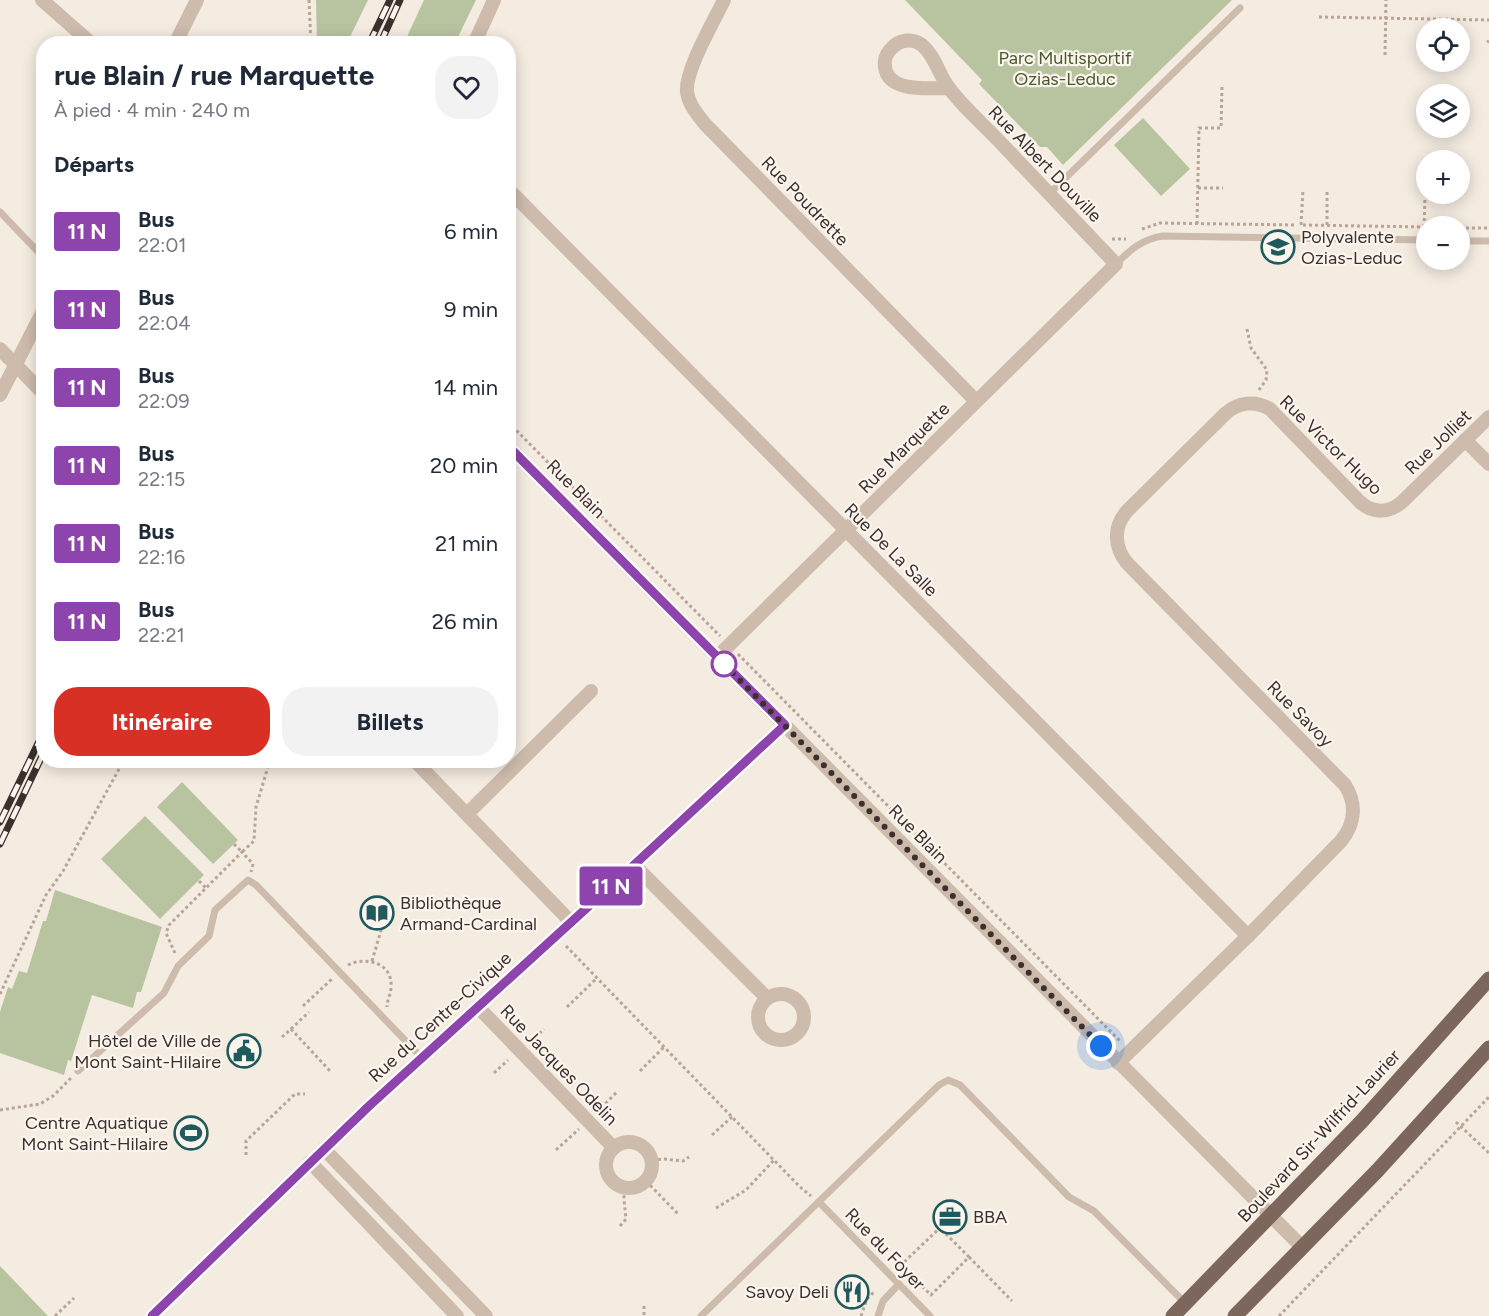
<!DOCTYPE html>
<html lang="fr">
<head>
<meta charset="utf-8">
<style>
  body { margin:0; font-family:Figtree,sans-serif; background:#f2f2f3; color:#1f2937; height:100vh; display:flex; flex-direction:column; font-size:22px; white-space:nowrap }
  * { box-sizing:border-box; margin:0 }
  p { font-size:20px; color:#747a83 }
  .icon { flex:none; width:33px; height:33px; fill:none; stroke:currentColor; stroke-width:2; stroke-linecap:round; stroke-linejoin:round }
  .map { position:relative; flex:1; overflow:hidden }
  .drawer { position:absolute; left:36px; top:36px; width:480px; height:732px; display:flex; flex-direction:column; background:#fff; border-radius:24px; box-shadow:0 3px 15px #0003 }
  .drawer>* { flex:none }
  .badge { padding:0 12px; border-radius:4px; font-size:21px; line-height:39px }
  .controls { position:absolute; left:1416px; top:18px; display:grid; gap:12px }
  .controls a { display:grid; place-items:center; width:54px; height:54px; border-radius:50%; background:#fff; box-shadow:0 3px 15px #0003; font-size:30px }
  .you { position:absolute; width:30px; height:30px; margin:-15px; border:4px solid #fff; border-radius:50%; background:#1a73e8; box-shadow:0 0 0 9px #1a73e833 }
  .map>.badge { position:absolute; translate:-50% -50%; box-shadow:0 0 0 3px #fff }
  h2 { padding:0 18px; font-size:22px; line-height:54px }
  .round { display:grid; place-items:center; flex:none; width:63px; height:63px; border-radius:24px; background:#f2f2f3 }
  .head { display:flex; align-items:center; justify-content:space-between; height:102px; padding:0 18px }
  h1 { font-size:28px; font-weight:700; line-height:45px }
  .button { display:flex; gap:12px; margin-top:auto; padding:12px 18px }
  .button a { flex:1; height:69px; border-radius:24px; background:#d93025; color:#fff; font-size:24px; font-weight:700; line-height:69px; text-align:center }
  .button a+a { background:#f2f2f3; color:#1f2937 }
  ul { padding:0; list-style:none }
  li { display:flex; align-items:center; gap:18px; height:78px; padding:0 18px }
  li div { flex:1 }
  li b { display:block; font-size:22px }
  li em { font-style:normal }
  li .badge { min-width:66px; font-weight:700; text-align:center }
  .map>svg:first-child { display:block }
  .green { fill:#b8c4a0 }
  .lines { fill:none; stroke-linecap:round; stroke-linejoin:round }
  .path { stroke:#b9a596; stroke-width:3; stroke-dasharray:3 3; stroke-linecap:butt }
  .lane { stroke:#cdbbac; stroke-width:7 }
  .street { stroke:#cdbbac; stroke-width:14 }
  .primary { stroke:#7d675c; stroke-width:15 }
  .rail-casing { stroke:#3b302b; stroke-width:7 }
  .rail { stroke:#fbf5ee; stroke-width:4.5; stroke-dasharray:14; stroke-linecap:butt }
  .line-casing { stroke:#fff; stroke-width:14 }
  .line { stroke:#8e44ad; stroke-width:9 }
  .walk { stroke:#3b302b; stroke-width:6; stroke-dasharray:0 10.8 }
  .stop-dot { fill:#fff; stroke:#8e44ad; stroke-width:3 }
  .labels { text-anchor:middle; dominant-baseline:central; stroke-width:4.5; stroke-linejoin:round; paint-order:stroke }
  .park-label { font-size:18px; fill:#4a5a2e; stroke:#fbf5ee }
  .street-label { font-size:18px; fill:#3b302b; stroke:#fbf5ee }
  .poi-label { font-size:18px; fill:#3b302b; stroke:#fbf5ee; text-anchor:start }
</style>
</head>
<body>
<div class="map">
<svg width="1489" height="1316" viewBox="0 0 1489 1316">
  <rect width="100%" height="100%" fill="#f4ebe1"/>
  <!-- green -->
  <g class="green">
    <path d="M316 0H368L347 43H317Z"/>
    <path d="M424 0H476L455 43H404Z"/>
    <path d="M905 0H1232L1063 165 1047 147H1040L979 84 982 80Z"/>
    <path d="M1143 118 1190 169 1161 196 1114 145Z"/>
    <path d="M182 782 238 840 213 864 157 807Z"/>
    <path d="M145 816 204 875 160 919 101 859Z"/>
    <path d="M55 890 162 927 141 992H137L133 1008 92 995 71 1061 68 1060 64 1075 0 1053V1012L8 987 12 989 19 971 27 973 43 921H46Z"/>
    <path d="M0 1266 48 1316H0Z"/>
  </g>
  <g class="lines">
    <!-- path -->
    <g class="path">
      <path d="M309 0 311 44"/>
      <path d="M1319 17 1489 20"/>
      <path d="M1487 42 1489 41"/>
      <path d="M1385 55 1386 0"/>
      <path d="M1198 188H1223"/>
      <path d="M1197 224 1199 128H1221L1222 86H1224"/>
      <path d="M1301 225 1303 190"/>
      <path d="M1303 225 1426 227"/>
      <path d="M1327 225V191"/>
      <path d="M1424 227 1425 197"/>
      <path d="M1460 228H1489"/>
      <path d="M1142 229 1160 223 1296 225"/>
      <path d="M1112 239H1126"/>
      <path d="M1247 329 1251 348 1267 370 1266 380 1259 390"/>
      <path d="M508 422 720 636"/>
      <path d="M738 654 1121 1042"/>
      <path d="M234 844 242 852 254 841 256 807 270 760"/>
      <path d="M199 881 206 888"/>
      <path d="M566 946 800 1187 811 1196"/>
      <path d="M175 953 166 933 169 925 242 852 253 864 251 872"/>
      <path d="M372 961 382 927"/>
      <path d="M348 965C366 956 393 963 391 987 391 994 387 1000 387 1007"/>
      <path d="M0 994 46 895 63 871 124 760"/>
      <path d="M303 1006 332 979"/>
      <path d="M567 1007 597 978"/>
      <path d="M291 1029 309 1012"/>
      <path d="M282 1037 291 1029 330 1071"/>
      <path d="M531 1042 544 1029"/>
      <path d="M640 1071 664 1047"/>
      <path d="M494 1073 508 1060"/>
      <path d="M0 1110 40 1104 53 1096 72 1077"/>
      <path d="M597 1112 617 1092"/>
      <path d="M1456 1122 1489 1153"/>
      <path d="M712 1135 732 1117"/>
      <path d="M556 1150 579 1129"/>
      <path d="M246 1155V1141L295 1094H305"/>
      <path d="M652 1160 664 1159 683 1161 689 1157"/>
      <path d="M646 1181 679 1215"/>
      <path d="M716 1208 746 1190 774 1160"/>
      <path d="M620 1226 626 1219 624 1199V1188"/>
      <path d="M969 1257 1012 1301"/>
      <path d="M901 1265 931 1295 969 1257 940 1228"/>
      <path d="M900 1266 947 1221"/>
      <path d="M859 1291 867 1299"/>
      <path d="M644 1306V1316"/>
      <path d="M55 1316 74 1298"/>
      <path d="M861 1316 867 1299 875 1291"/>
      <path d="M1279 1316 1489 1097"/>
    </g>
    <!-- lane -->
    <g class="lane">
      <path d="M1049 194 1240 8"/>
      <path d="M0 212 44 258"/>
      <path d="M1460 241H1489"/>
      <path d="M1116 264C1130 250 1142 239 1163 236L1426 240"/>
      <path d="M78 1071 164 993 178 966 209 936 215 910 248 880 256 885 422 1058"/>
      <path d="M819 1202 930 1316"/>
      <path d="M701 1316 939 1085 948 1080 960 1085 1069 1197 1094 1211 1185 1303"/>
      <path d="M878 1316 883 1301 899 1284"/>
    </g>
    <!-- street -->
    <g class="street">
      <path d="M42 0 92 44"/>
      <path d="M724 0C714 21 685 70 687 92 689 105 697 114 705 124L976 401"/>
      <path d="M175 44 197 0"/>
      <path d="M474 44 494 0"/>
      <path d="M508 189 1248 936"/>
      <path d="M0 349 44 394"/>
      <path d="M0 395 44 309"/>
      <path d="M1465 440 1489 464"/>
      <path d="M508 446 1302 1247"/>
      <path d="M717 657 1116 264C1077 223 1038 182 999 141 983 124 963 107 949 88 939 75 935 56 922 45 912 37 898 40 890 50 886 54 884 61 885 67 888 93 930 88 948 88"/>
      <path d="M414 760 571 922"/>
      <path d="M467 814 591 691"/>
      <path d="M634 865 767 998"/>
      <circle cx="781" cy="1017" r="23"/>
      <path d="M478 1007 614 1148"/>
      <path d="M1118 1063 1248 936 1341 841C1355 824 1357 804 1345 785L1127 563C1114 547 1113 527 1127 511L1225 414C1238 402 1255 400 1270 409L1360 502C1373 514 1389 513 1402 502L1489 417"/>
      <circle cx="629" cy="1165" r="23"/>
      <path d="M324 1149 486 1316"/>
      <path d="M310 1162 457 1316"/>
      <path d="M152 1316 369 1106 634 865 785 725"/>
    </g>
    <!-- primary -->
    <g class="primary">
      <path d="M1173 1316 1362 1121 1489 979"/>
      <path d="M1235 1316 1377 1171 1489 1048"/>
    </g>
    <defs>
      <g id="rail">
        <path d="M369 44 390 0"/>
        <path d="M380 44 400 0"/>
        <path d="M0 822 44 731"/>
        <path d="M0 844 44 752"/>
      </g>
    </defs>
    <!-- rail casing -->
    <use href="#rail" class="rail-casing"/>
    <!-- rail -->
    <use href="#rail" class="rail"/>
  </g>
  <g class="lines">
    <defs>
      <path id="line" d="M152 1316 369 1106 634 865 785 725 508 446"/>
    </defs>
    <!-- line casing -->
    <use href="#line" class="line-casing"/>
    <!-- line -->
    <use href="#line" class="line"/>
    <!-- walk -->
    <path class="walk" d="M724 664 717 657 1101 1046"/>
  </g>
  <!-- icons -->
  <defs>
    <symbol id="school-ring" viewBox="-11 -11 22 22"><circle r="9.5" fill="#fbf5ee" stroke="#1f5a5e" stroke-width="1.5"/><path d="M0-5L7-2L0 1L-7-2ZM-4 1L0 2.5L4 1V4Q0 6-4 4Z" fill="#1f5a5e"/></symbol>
    <symbol id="library-ring" viewBox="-11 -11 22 22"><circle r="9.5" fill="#fbf5ee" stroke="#1f5a5e" stroke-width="1.5"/><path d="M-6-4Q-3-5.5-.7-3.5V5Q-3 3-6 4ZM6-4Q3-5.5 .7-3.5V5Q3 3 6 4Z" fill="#1f5a5e"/></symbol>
    <symbol id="civic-ring" viewBox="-11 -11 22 22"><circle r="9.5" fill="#fbf5ee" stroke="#1f5a5e" stroke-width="1.5"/><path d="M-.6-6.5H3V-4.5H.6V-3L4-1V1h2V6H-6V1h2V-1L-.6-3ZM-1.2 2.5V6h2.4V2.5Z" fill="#1f5a5e"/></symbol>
    <symbol id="stadium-ring" viewBox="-11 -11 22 22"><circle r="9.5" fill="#fbf5ee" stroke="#1f5a5e" stroke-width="1.5"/><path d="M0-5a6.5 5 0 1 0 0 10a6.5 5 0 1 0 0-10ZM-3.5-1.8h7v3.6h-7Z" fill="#1f5a5e"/></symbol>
    <symbol id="office-ring" viewBox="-11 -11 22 22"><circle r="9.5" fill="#fbf5ee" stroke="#1f5a5e" stroke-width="1.5"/><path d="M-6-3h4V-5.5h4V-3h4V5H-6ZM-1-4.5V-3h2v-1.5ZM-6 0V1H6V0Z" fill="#1f5a5e"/></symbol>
    <symbol id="restaurant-ring" viewBox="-11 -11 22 22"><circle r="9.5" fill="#fbf5ee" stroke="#1f5a5e" stroke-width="1.5"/><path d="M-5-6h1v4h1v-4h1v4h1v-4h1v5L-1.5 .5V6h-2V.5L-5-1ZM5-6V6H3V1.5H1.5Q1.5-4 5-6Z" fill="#1f5a5e"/></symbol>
  </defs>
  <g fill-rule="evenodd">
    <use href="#school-ring" x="1259" y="228" width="38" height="38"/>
    <use href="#library-ring" x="358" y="894" width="38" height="38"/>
    <use href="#civic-ring" x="225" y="1032" width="38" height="38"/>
    <use href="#stadium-ring" x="172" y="1114" width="38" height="38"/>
    <use href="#office-ring" x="931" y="1198" width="38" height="38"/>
    <use href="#restaurant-ring" x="833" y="1273" width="38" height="38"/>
  </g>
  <!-- markers -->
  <circle class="stop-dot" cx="724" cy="664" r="12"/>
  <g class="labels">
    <!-- park labels -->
    <g class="park-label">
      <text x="1065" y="58">Parc Multisportif<tspan x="1065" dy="21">Ozias-Leduc</tspan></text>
    </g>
    <!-- street labels -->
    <g class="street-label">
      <text transform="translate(1045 164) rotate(46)">Rue Albert Douville</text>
      <text transform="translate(805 201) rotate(46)">Rue Poudrette</text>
      <text transform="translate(1438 442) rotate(-44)">Rue Jolliet</text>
      <text transform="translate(1331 445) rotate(44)">Rue Victor Hugo</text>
      <text transform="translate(904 448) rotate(-45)">Rue Marquette</text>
      <text transform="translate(576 489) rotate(45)">Rue Blain</text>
      <text transform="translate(891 550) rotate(45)">Rue De La Salle</text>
      <text transform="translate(1300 714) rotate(45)">Rue Savoy</text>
      <text transform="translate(918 834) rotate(45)">Rue Blain</text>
      <text transform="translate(440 1017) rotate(-42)">Rue du Centre-Civique</text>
      <text transform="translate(559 1065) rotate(46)">Rue Jacques Odelin</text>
      <text transform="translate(1319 1136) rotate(-47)">Boulevard Sir-Wilfrid-Laurier</text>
      <text transform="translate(885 1249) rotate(46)">Rue du Foyer</text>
    </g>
    <!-- poi labels -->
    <g class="poi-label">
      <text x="1301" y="237">Polyvalente<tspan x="1301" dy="21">Ozias-Leduc</tspan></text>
      <text x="400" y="903">Bibliothèque<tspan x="400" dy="21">Armand-Cardinal</tspan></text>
      <text x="221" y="1041" text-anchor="end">Hôtel de Ville de<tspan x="221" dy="21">Mont Saint-Hilaire</tspan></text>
      <text x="168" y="1123" text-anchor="end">Centre Aquatique<tspan x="168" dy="21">Mont Saint-Hilaire</tspan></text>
      <text x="973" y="1217">BBA</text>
      <text x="829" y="1292" text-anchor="end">Savoy Deli</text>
    </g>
  </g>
</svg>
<div class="controls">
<a><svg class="icon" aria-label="locate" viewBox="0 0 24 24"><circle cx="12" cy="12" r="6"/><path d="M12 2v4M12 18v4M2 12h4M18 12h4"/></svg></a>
<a><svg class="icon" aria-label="layers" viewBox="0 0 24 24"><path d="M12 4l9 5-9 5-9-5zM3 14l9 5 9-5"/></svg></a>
<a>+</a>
<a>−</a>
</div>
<div class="you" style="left:1101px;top:1046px"></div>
<b class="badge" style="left:611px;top:886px;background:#8e44ad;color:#fff">11 N</b>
<section class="drawer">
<div class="head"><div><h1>rue Blain / rue Marquette</h1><p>À pied · 4 min · 240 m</p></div><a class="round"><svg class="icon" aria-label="heart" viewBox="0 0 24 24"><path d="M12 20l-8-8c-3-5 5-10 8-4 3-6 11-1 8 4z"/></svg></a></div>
<h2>Départs</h2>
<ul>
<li><span class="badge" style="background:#8e44ad;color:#fff">11 N</span><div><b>Bus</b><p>22:01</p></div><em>6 min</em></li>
<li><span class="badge" style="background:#8e44ad;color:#fff">11 N</span><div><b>Bus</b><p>22:04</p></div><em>9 min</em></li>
<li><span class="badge" style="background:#8e44ad;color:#fff">11 N</span><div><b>Bus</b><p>22:09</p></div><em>14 min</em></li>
<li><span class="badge" style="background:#8e44ad;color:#fff">11 N</span><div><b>Bus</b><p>22:15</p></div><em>20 min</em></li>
<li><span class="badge" style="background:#8e44ad;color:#fff">11 N</span><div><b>Bus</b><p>22:16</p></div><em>21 min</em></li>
<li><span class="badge" style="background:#8e44ad;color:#fff">11 N</span><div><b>Bus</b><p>22:21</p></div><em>26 min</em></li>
</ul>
<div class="button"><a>Itinéraire</a><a>Billets</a></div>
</section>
</div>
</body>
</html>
